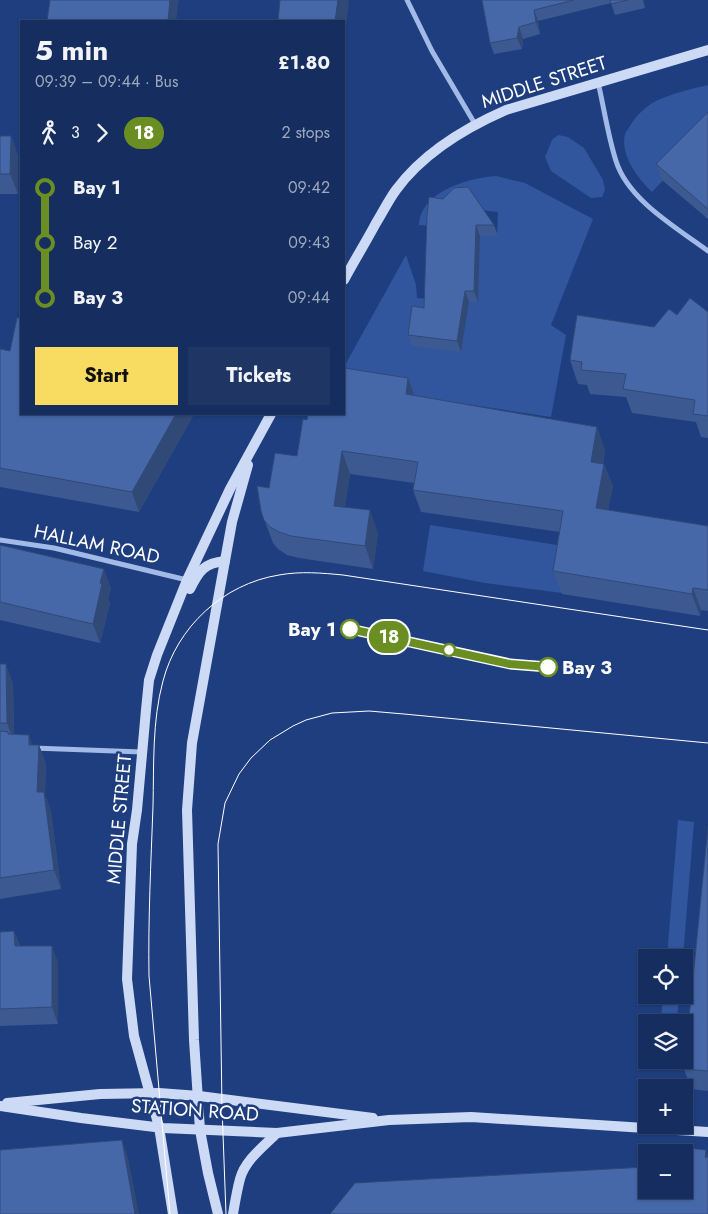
<!DOCTYPE html>
<html lang="en">
<head>
<meta charset="utf-8">
<style>
  body { margin:0; font-family:Jost,sans-serif; background:#1f3665; color:#f1f3f6; height:100vh; display:flex; flex-direction:column; font-size:19px; white-space:nowrap }
  * { box-sizing:border-box; margin:0 }
  p { font-size:16px; color:#9ea8bd }
  .icon { flex:none; width:28px; height:28px; fill:none; stroke:currentColor; stroke-width:2; stroke-linecap:round; stroke-linejoin:round }
  .map { position:relative; flex:1; overflow:hidden }
  .details { position:absolute; left:20px; top:20px; width:325px; height:395px; display:flex; flex-direction:column; background:#162e5f; border-radius:0px; box-shadow:0 1px 4px #0004,0 0 0 1px #354a74 }
  .details>* { flex:none }
  .badge { padding:0 10px; border-radius:16px; font-size:18px; line-height:32px }
  .buttons { position:absolute; left:638px; top:949px; display:grid; gap:10px }
  .buttons a { display:grid; place-items:center; width:55px; height:55px; border-radius:0px; background:#162e5f; box-shadow:0 1px 4px #0004,0 0 0 1px #354a74; font-size:25px }
  .map>.badge { position:absolute; translate:-50% -50%; box-shadow:0 0 0 2px #fff }
  .legs { display:flex; align-items:center; gap:8px; height:55px; padding:0 15px; font-size:16px }
  .legs p { margin-inline-start:auto }
  .head { display:flex; align-items:center; justify-content:space-between; height:85px; padding:0 15px }
  h1 { font-size:28px; font-weight:700; line-height:38px }
  .button { display:flex; gap:10px; margin-top:auto; padding:10px 15px }
  .button a { flex:1; height:58px; border-radius:0px; background:#f7dc61; color:#111; font-size:20px; font-weight:700; line-height:58px; text-align:center }
  .button a+a { background:#1f3665; color:#f1f3f6 }
  ul { padding:0 15px; list-style:none }
  li { display:flex; align-items:center; gap:18px; height:55px; font-size:19px }
  li i { display:grid; place-items:center; width:8px; height:100%; margin:0 6px; background:currentColor }
  li i::after { content:''; width:12px; height:12px; margin:-6px; border:4px solid; border-radius:50%; background:#162e5f }
  li p { margin-inline-start:auto }
  li:first-child i { background:linear-gradient(#0000 50%,currentColor 0) }
  li:last-child i { background:linear-gradient(currentColor 50%,#0000 0) }
  .map>svg:first-child { display:block }
  .green { fill:#31569d }
  .lines { fill:none; stroke-linecap:round; stroke-linejoin:round }
  .street { stroke:#a2bae8; stroke-width:5 }
  .secondary { stroke:#cddaf6; stroke-width:10 }
  .tram { stroke:#fff; stroke-width:1 }
  .wall { fill:#3c5991 }
  .shaded-wall { fill:#314976 }
  .building { fill:#4668a9; stroke:#314976 }
  .line-1-casing { stroke:#fff; stroke-width:11 }
  .line-1 { stroke:#6b8e23; stroke-width:8 }
  .stop-1-dot { fill:#fff; stroke:#6b8e23; stroke-width:2.5 }
  .labels { text-anchor:middle; dominant-baseline:central; stroke-width:5; stroke-linejoin:round; paint-order:stroke }
  .street-label { font-size:19px; fill:#fff; stroke:#1e3e7f }
  .stop-label { font-size:19px; font-weight:bold; fill:#fff; stroke:#1e3e7f; text-anchor:end }
</style>
</head>
<body>
<div class="map">
<svg width="708" height="1214" viewBox="0 0 708 1214">
  <rect width="100%" height="100%" fill="#1e3e7f"/>
  <!-- green -->
  <g class="green">
    <path d="M708 85V133L652 192C638 178 620 156 625 134 626 131 630 127 631 124 637 115 646 106 656 101 673 93 691 89 708 85Z"/>
    <path d="M558 135 568 137 584 148 603 180 605 190 602 197 591 198 551 171 545 157 552 140Z"/>
    <path d="M496 176 525 183 593 219 551 325 566 335 551 417 466 404 463 425 344 383V367L406 255 416 285 417 298 429 299 480 236H497L498 212 480 210 431 226 419 225C421 191 469 178 496 176Z"/>
    <path d="M430 525 564 546 562 593 485 583 423 571Z"/>
    <path d="M678 820 694 822 683 957H667Z"/>
    <path d="M663 995H679L677 1022H661Z"/>
  </g>
  <g class="lines">
    <!-- street -->
    <g class="street">
      <path d="M407 0 432 51 475 124"/>
      <path d="M598 82C604 108 608 136 616 161 628 200 677 228 708 251"/>
      <path d="M0 540 54 548 187 580"/>
      <path d="M33 748 142 752"/>
    </g>
    <!-- secondary -->
    <g class="secondary">
      <path d="M344 280C354 261 366 242 376 223 383 212 388 201 396 190 423 153 465 128 506 110L708 50"/>
      <path d="M190 589C199 571 204 563 225 561"/>
      <path d="M7 1103 100 1094 159 1093 199 1096 373 1118"/>
      <path d="M0 1106 81 1118 163 1128 277 1133 389 1120 471 1117 708 1132"/>
      <path d="M173 1214 159 1127 134 1036 127 979 132 844 137 810 146 710 149 680 157 655 187 580 230 489 271 414"/>
      <path d="M218 1214 208 1173 200 1130 194 1040 187 810 192 743 232 522 248 465"/>
      <path d="M233 1214C235 1202 237 1190 240 1179 245 1160 264 1146 277 1133"/>
    </g>
    <!-- tram -->
    <g class="tram">
      <path d="M170 1214 149 976C148 919 151 862 153 806 154 765 152 721 163 681 177 627 223 584 279 575 301 571 322 573 343 575L708 630"/>
      <path d="M226 1214 222 1107 218 844 225 803 239 774 251 758 270 740 293 726 306 720 332 713 369 711 404 714 708 743"/>
    </g>
  </g>
  <!-- wall -->
  <g class="wall">
    <path d="M482 0H643L645 8 615 15 611 3 538 21 540 34 523 39 522 49 494 54 490 43Z"/>
    <path d="M708 112V219L662 180 656 164Z"/>
    <path d="M0 136H11L18 156V194H0Z"/>
    <path d="M443 199 494 225 498 236H480L478 302H469L461 352 412 346 408 335 424 308Z"/>
    <path d="M708 312V438L701 437 696 422 632 413 626 397 590 394 587 385 578 384 570 360 654 327Z"/>
    <path d="M0 349 194 414 139 512 0 487Z"/>
    <path d="M414 396 605 449 603 464H604L613 486 608 510 708 526V611L701 610 700 616 562 594 553 571 560 532 421 512 413 490 414 483 350 474 345 507 378 533 373 569 299 558 287 555 278 549 273 543 261 511 269 488 297 456 307 420Z"/>
    <path d="M0 545 111 588 108 599 110 603 100 643 0 620Z"/>
    <path d="M0 664 13 683 14 734 33 745H39L46 764 45 795 51 811 61 889 0 899Z"/>
    <path d="M708 826V1091L691 1089 684 1069Z"/>
    <path d="M14 931 20 946 58 962V1024L0 1026V932Z"/>
  </g>
  <!-- shaded-wall -->
  <g class="shaded-wall">
    <path d="M170 0H179L176 21H168Z"/>
    <path d="M338 0H348L349 3 344 44V21H335Z"/>
    <path d="M534 10 538 21 540 34 536 22Z"/>
    <path d="M519 27 523 39 522 49 517 38Z"/>
    <path d="M11 136 18 156V194L10 174Z"/>
    <path d="M476 225 480 236 478 302 474 291Z"/>
    <path d="M465 291 469 302 461 352 457 341Z"/>
    <path d="M408 378 416 401 406 394Z"/>
    <path d="M176 414H194L139 512 132 492Z"/>
    <path d="M597 427 605 449 599 484 591 462Z"/>
    <path d="M342 451 350 474 342 528 334 506Z"/>
    <path d="M604 464 613 486 604 530 596 508Z"/>
    <path d="M370 510 378 533 373 569 365 546Z"/>
    <path d="M104 569 111 588 108 599 110 603 100 643 93 624 100 583Z"/>
    <path d="M693 588 701 610 700 616 692 594Z"/>
    <path d="M6 664 13 683 14 742 7 723Z"/>
    <path d="M29 735 36 754 29 745Z"/>
    <path d="M39 745 46 764 45 795 51 811 61 889 54 870 37 792Z"/>
    <path d="M14 931 20 948 15 946Z"/>
    <path d="M52 946 58 962V1024L52 1007Z"/>
    <path d="M122 1140 128 1157 139 1214H135Z"/>
    <path d="M706 1150 708 1157V1166L705 1157Z"/>
  </g>
  <!-- building -->
  <g class="building">
    <path d="M50 0H170L168 21H47Z"/>
    <path d="M280 0H338L335 21H278Z"/>
    <path d="M482 0H574L534 10 536 22 519 27 517 38 490 43Z"/>
    <path d="M610 0H628L611 4Z"/>
    <path d="M708 112V209L656 164Z"/>
    <path d="M0 136H11L10 174H0Z"/>
    <path d="M468 187 494 225H476L474 291H465L457 341 408 335 412 306 424 308 427 215 429 197 443 199 454 188Z"/>
    <path d="M690 298 708 312V416L693 414 695 400 623 389 626 374 581 370 582 362 570 360 577 315 654 327 669 309 677 315Z"/>
    <path d="M17 318H21V414H176L132 492 0 468V349L10 351Z"/>
    <path d="M344 368 408 378 406 394 597 427 591 462 604 464 596 508 708 526V590L693 588 692 594 553 571 563 511 413 490 418 462 342 451 334 506 370 510 365 546 291 536 279 532 270 527 264 520 261 511 257 486 269 488 275 453 297 456 303 419 307 420 308 414H344Z"/>
    <path d="M0 545 104 569 100 583 102 584 93 624 0 602Z"/>
    <path d="M0 664H6L7 723H0Z"/>
    <path d="M0 731 8 732V734L29 735V745H39L37 792H44L54 870 0 878Z"/>
    <path d="M708 826V1071L684 1069Z"/>
    <path d="M14 931 15 946H52V1007L0 1009V932Z"/>
    <path d="M122 1140 135 1214H0V1150Z"/>
    <path d="M653 1144 706 1150 705 1157 708 1158V1214H330L355 1183 646 1167V1190H684V1152H652Z"/>
  </g>
  <g class="lines">
    <defs>
      <path id="line-1" d="M350 629 510 664 548 667"/>
    </defs>
    <!-- line-1 casing -->
    <use href="#line-1" class="line-1-casing"/>
    <!-- line-1 -->
    <use href="#line-1" class="line-1"/>
  </g>
  <!-- markers -->
  <g class="stop-1-dot">
    <circle cx="350" cy="629" r="9"/>
    <circle cx="449" cy="650" r="6"/>
    <circle cx="548" cy="667" r="9"/>
  </g>
  <g class="labels">
    <!-- street labels -->
    <g class="street-label">
      <text transform="translate(544 82) rotate(-18)">MIDDLE STREET</text>
      <text transform="translate(97 544) rotate(12)">HALLAM ROAD</text>
      <text transform="translate(119 819) rotate(-85)">MIDDLE STREET</text>
      <text transform="translate(195 1110) rotate(4)">STATION ROAD</text>
    </g>
    <!-- stop labels -->
    <g class="stop-label">
      <text x="336" y="629">Bay 1</text>
      <text x="562" y="667" text-anchor="start">Bay 3</text>
    </g>
  </g>
</svg>
<div class="buttons">
<a><svg class="icon" aria-label="locate" viewBox="0 0 24 24"><circle cx="12" cy="12" r="6"/><path d="M12 2v4M12 18v4M2 12h4M18 12h4"/></svg></a>
<a><svg class="icon" aria-label="layers" viewBox="0 0 24 24"><path d="M12 4l9 5-9 5-9-5zM3 14l9 5 9-5"/></svg></a>
<a>+</a>
<a>−</a>
</div>
<b class="badge" style="left:389px;top:637px;background:#6b8e23;color:#fff">18</b>
<section class="details">
<div class="head"><div><h1>5 min</h1><p>09:39 – 09:44 · Bus</p></div><b>£1.80</b></div>
<div class="legs"><svg class="icon" aria-label="walk" viewBox="0 0 24 24"><circle cx="13" cy="4" r="2"/><path d="M13 8l-2 6 4 7M11 14l-3 7M7 12l3-4h3l4 4"/></svg>3<svg class="icon" aria-label="forward" viewBox="0 0 24 24"><path d="M9 5l7 7-7 7"/></svg><b class="badge" style="background:#6b8e23;color:#fff">18</b><p>2 stops</p></div>
<ul>
<li><i style="color:#6b8e23"></i><b>Bay 1</b><p>09:42</p></li>
<li><i style="color:#6b8e23"></i><span>Bay 2</span><p>09:43</p></li>
<li><i style="color:#6b8e23"></i><b>Bay 3</b><p>09:44</p></li>
</ul>
<div class="button"><a>Start</a><a>Tickets</a></div>
</section>
</div>
</body>
</html>
